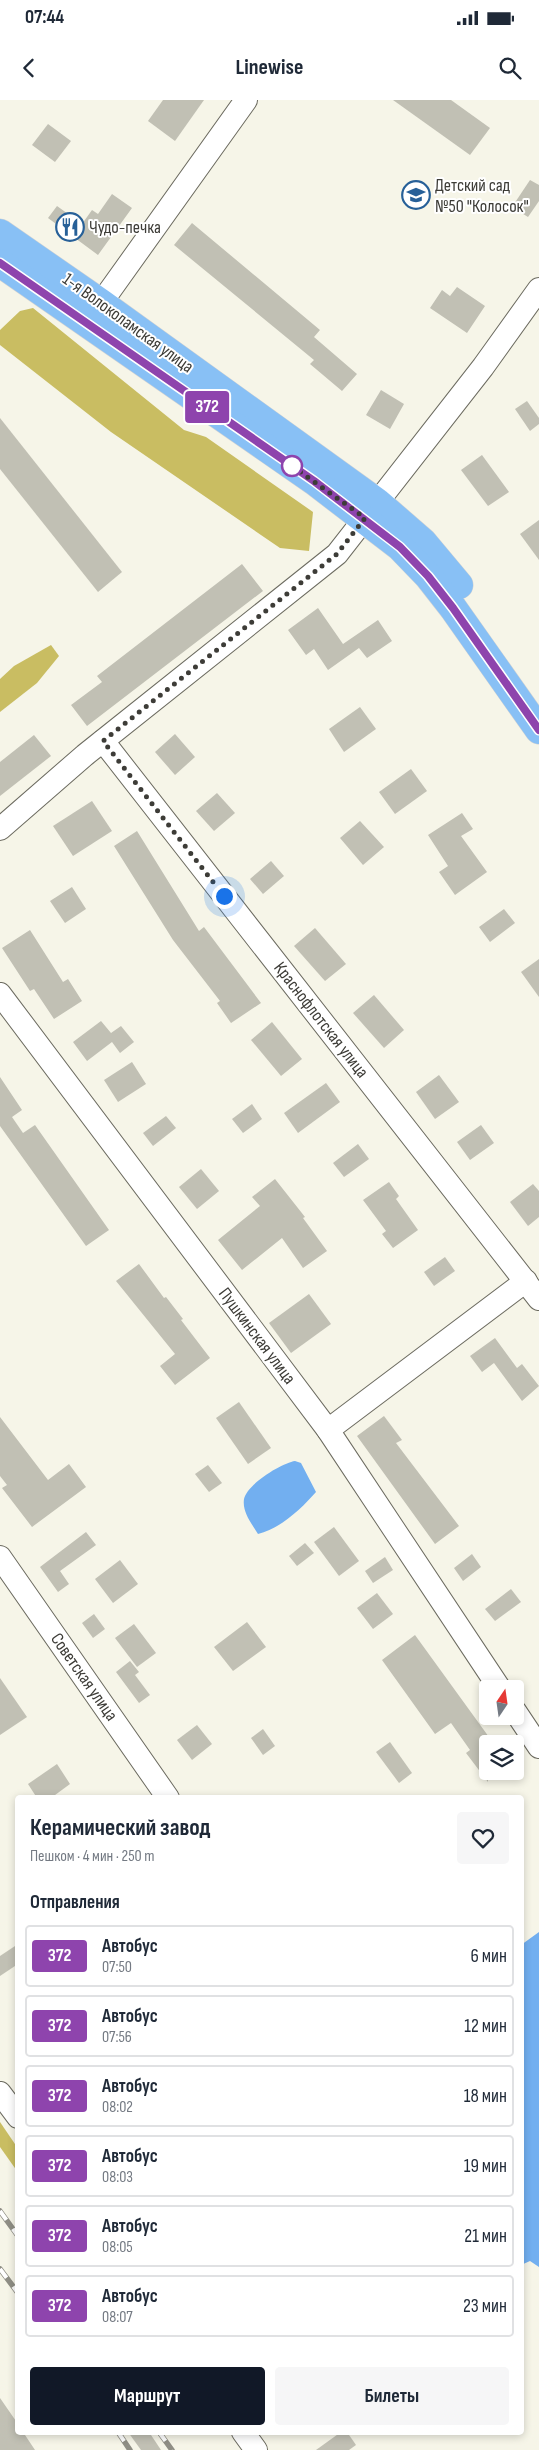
<!DOCTYPE html>
<html lang="ru">
<head>
<meta charset="utf-8">
<style>
  body { margin:0; font-family:"Sofia Sans Condensed",sans-serif; background:#f6f6f7; color:#1f2937; height:100vh; display:flex; flex-direction:column; font-size:19px; white-space:nowrap }
  * { box-sizing:border-box; margin:0 }
  p { font-size:16px; color:#747a83 }
  .icon { flex:none; width:28px; height:28px; fill:none; stroke:currentColor; stroke-width:2; stroke-linecap:round; stroke-linejoin:round }
  .map { position:relative; flex:1; overflow:hidden }
  .drawer { position:absolute; left:15px; top:1695px; width:509px; height:640px; display:flex; flex-direction:column; background:#fff; border-radius:5px; box-shadow:0 2px 8px #0003 }
  .drawer>* { flex:none }
  .badge { padding:0 10px; border-radius:4px; font-size:18px; line-height:32px }
  .needle { width:32px; rotate:13deg }
  .controls { position:absolute; left:479px; top:1580px; display:grid; gap:10px }
  .controls a { display:grid; place-items:center; width:45px; height:45px; border-radius:5px; background:#fff; box-shadow:0 2px 8px #0003; font-size:25px }
  .you { position:absolute; width:25px; height:25px; margin:-12px; border:4px solid #fff; border-radius:50%; background:#1a73e8; box-shadow:0 0 0 8px #1a73e833 }
  .map>.badge { position:absolute; translate:-50% -50%; box-shadow:0 0 0 2px #fff }
  h2 { padding:0 15px; font-size:19px; line-height:45px }
  .round { display:grid; place-items:center; flex:none; width:52px; height:52px; border-radius:5px; background:#f6f6f7 }
  .overview { display:flex; align-items:center; justify-content:space-between; height:85px; padding:0 15px }
  h1 { font-size:24px; font-weight:700; line-height:38px }
  .action { display:flex; gap:10px; margin-top:auto; padding:10px 15px }
  .action a { flex:1; height:58px; border-radius:5px; background:#111827; color:#fff; font-size:20px; font-weight:700; line-height:58px; text-align:center }
  .action a+a { background:#f6f6f7; color:#1f2937 }
  ul { padding:0; list-style:none }
  li { display:flex; align-items:center; gap:15px; height:62px; margin:0 10px 8px; padding:0 5px; border:2px solid #e0e1e3; border-radius:5px }
  li div { flex:1 }
  li b { display:block; font-size:19px }
  li em { font-style:normal }
  li .badge { min-width:55px; font-weight:700; text-align:center }
  .status { display:flex; justify-content:space-between; align-items:center; height:35px; padding:0 25px; background:#fff; direction:ltr }
  .status svg { height:14px; fill:currentColor }
  header { display:flex; justify-content:space-between; align-items:center; height:65px; padding:0 15px; background:#fff; font-size:22px; font-weight:700 }
  .map>svg:first-child { display:block }
  .forest { fill:#c9bd62 }
  .water { fill:#72aff0 }
  .building { fill:#c1c0b4 }
  .lines { fill:none; stroke-linecap:round; stroke-linejoin:round }
  .minor-casing { stroke:#6c6b60; stroke-width:24 }
  .major-casing { stroke:#d4d4d3; stroke-width:29 }
  .minor { stroke:#fff; stroke-width:22 }
  .major { stroke:#88c0f5; stroke-width:28 }
  .rail-casing { stroke:#8f8e85; stroke-width:5.5 }
  .rail { stroke:#fff; stroke-width:4; stroke-dasharray:11; stroke-linecap:butt }
  .line-casing { stroke:#fff; stroke-width:11 }
  .line { stroke:#8e44ad; stroke-width:8 }
  .walk { stroke:#3d3c37; stroke-width:5; stroke-dasharray:0 9 }
  .stop-dot { fill:#fff; stroke:#8e44ad; stroke-width:2.5 }
  .labels { text-anchor:middle; dominant-baseline:central; stroke-width:4; stroke-linejoin:round; paint-order:stroke }
  .poi-label { font-size:18px; fill:#3d3c37; stroke:#fff; text-anchor:start }
  .street-label { font-size:18px; fill:#3d3c37; stroke:#fff }
</style>
</head>
<body>
<div class="status"><b>07:44</b><svg viewBox="0 0 49 12"><path d="M0 12V9h3v3zM5 12V6h3v6zM10 12V3h3v9zM15 12V0h3v12zM26 1h20v11H26zM47 4h2v5h-2z"/></svg></div>
<header><svg class="icon" aria-label="back" viewBox="0 0 24 24"><path d="M15 5l-7 7 7 7"/></svg>Linewise<svg class="icon" aria-label="search" viewBox="0 0 24 24"><circle cx="10" cy="10" r="6"/><path d="M15 15l6 6"/></svg></header>
<div class="map">
<svg width="539" height="2350" viewBox="0 0 539 2350">
  <rect width="100%" height="100%" fill="#f6f5e8"/>
  <!-- forest -->
  <g class="forest">
    <path d="M33 208 184 330 206 337 313 412 309 451 280 448 111 332 0 245V230L20 211Z"/>
    <path d="M51 545 59 556 37 583 0 612V579L14 566Z"/>
    <path d="M0 2022 17 2047V2071L0 2047Z"/>
  </g>
  <!-- water -->
  <g class="water">
    <path d="M295 1361 301 1363 316 1392C302 1408 280 1429 258 1434 252 1424 242 1412 244 1399 247 1384 282 1363 295 1361Z"/>
    <path d="M539 1832V2167L530 2161 521 2165V1845Z"/>
  </g>
  <!-- building -->
  <g class="building">
    <path d="M163 0H204L175 41 148 21Z"/>
    <path d="M393 0H451L490 28 470 55Z"/>
    <path d="M48 24 71 41 55 62 32 45Z"/>
    <path d="M530 80 539 85V101L528 117 512 107Z"/>
    <path d="M112 94 132 108 98 155 48 118 57 106 82 124 92 110 98 114Z"/>
    <path d="M192 123 320 230 314 237 357 274 342 291 310 264 314 260 174 145Z"/>
    <path d="M457 187 485 206 467 233 430 208 442 190 450 196Z"/>
    <path d="M381 290 404 304 390 329 366 315Z"/>
    <path d="M527 301 539 318V324L530 331 515 309Z"/>
    <path d="M0 318 122 472 98 492 0 369Z"/>
    <path d="M482 355 509 392 488 406 461 370Z"/>
    <path d="M539 420V460L520 434Z"/>
    <path d="M242 464 263 491 87 626 71 605 102 582 97 576Z"/>
    <path d="M318 508 343 544 378 520 392 541 367 558 359 548 328 570 314 549 306 555 288 530Z"/>
    <path d="M360 607 376 629 344 652 329 629Z"/>
    <path d="M175 634 195 657 175 675 155 652Z"/>
    <path d="M34 635 51 656 0 696V662Z"/>
    <path d="M411 669 427 691 395 714 379 692Z"/>
    <path d="M217 693 235 713 214 731 196 711Z"/>
    <path d="M92 701 112 731 73 756 53 726Z"/>
    <path d="M462 713 473 729 461 736 487 772 455 795 439 772 448 766 428 735Z"/>
    <path d="M360 721 384 747 363 765 340 738Z"/>
    <path d="M137 731 199 831 204 827 261 903 231 923 217 903 220 901 173 840 114 746Z"/>
    <path d="M271 761 284 776 263 794 250 779Z"/>
    <path d="M72 787 86 809 65 823 50 801Z"/>
    <path d="M504 809 515 823 490 842 479 827Z"/>
    <path d="M315 828 346 864 325 881 294 846Z"/>
    <path d="M30 830 63 882 68 879 82 901 54 919 34 889 30 891 2 848Z"/>
    <path d="M539 859V897L521 872Z"/>
    <path d="M374 895 404 930 384 948 353 913Z"/>
    <path d="M101 921 111 933 121 926 134 942 120 953 112 942 87 961 73 942Z"/>
    <path d="M272 922 302 959 281 976 251 940Z"/>
    <path d="M132 962 146 984 118 1002 104 980Z"/>
    <path d="M439 975 459 1002 435 1019 416 992Z"/>
    <path d="M0 977 22 1010 12 1017 23 1033 35 1025 109 1130 86 1146 0 1026Z"/>
    <path d="M326 983 340 1002 298 1033 284 1013Z"/>
    <path d="M252 1004 262 1019 243 1033 232 1019Z"/>
    <path d="M166 1016 176 1028 153 1046 143 1033Z"/>
    <path d="M481 1025 494 1043 470 1060 457 1042Z"/>
    <path d="M358 1044 369 1059 344 1077 333 1063Z"/>
    <path d="M201 1069 219 1091 197 1109 179 1087Z"/>
    <path d="M275 1079 305 1117 303 1118 327 1151 303 1168 282 1138 242 1170 218 1140 260 1106 252 1097Z"/>
    <path d="M389 1082 399 1096 396 1099 418 1130 393 1148 382 1134 386 1131 363 1100Z"/>
    <path d="M533 1084 539 1091V1117L528 1126 510 1102Z"/>
    <path d="M445 1157 455 1171 434 1186 424 1172Z"/>
    <path d="M139 1164 164 1198 166 1197 183 1219 181 1220 210 1258 175 1285 160 1266 175 1254 116 1181Z"/>
    <path d="M309 1194 331 1224 291 1253 269 1223Z"/>
    <path d="M495 1238 517 1268 522 1264 539 1286 522 1301 494 1263 482 1272 470 1256Z"/>
    <path d="M239 1302 271 1348 248 1364 216 1318Z"/>
    <path d="M384 1316 402 1340 396 1343 459 1426 435 1444 357 1336Z"/>
    <path d="M0 1317 48 1380 69 1364 86 1387 32 1427 2 1388 7 1385 0 1376Z"/>
    <path d="M208 1365 222 1383 209 1392 195 1374Z"/>
    <path d="M334 1427 359 1461 339 1476 314 1442Z"/>
    <path d="M86 1432 96 1445 60 1471 69 1484 58 1492 40 1467Z"/>
    <path d="M305 1443 314 1453 297 1466 289 1456Z"/>
    <path d="M472 1454 481 1467 463 1481 454 1468Z"/>
    <path d="M385 1457 393 1470 373 1483 365 1471Z"/>
    <path d="M120 1460 138 1484 113 1503 95 1479Z"/>
    <path d="M511 1489 521 1502 495 1521 485 1509Z"/>
    <path d="M377 1493 393 1514 373 1529 357 1508Z"/>
    <path d="M94 1514 105 1529 93 1538 82 1523Z"/>
    <path d="M247 1522 266 1547 233 1571 214 1547Z"/>
    <path d="M134 1524 156 1553 137 1567 115 1538Z"/>
    <path d="M415 1535 494 1644H488V1682L466 1653 470 1650 451 1623 435 1634 382 1560Z"/>
    <path d="M130 1561 139 1572 135 1575 150 1595 139 1603 116 1572Z"/>
    <path d="M0 1578 27 1617 0 1635Z"/>
    <path d="M197 1625 212 1644 192 1660 177 1640Z"/>
    <path d="M263 1629 275 1646 263 1655 251 1638Z"/>
    <path d="M390 1642 412 1673 399 1683 376 1652Z"/>
    <path d="M57 1664 70 1684 51 1698H37L28 1684Z"/>
    <path d="M18 1844V1864L0 1876V1856Z"/>
    <path d="M0 2298 18 2324V2332H23L35 2350H0Z"/>
    <path d="M128 2332H149L161 2350H141Z"/>
    <path d="M341 2332H347L356 2345 349 2350H316Z"/>
  </g>
  <g class="lines">
    <defs>
      <g id="minor">
        <path d="M101 203 246 0"/>
        <path d="M103 641 539 1199"/>
        <path d="M0 729 85 655 337 454 483 267 539 189"/>
        <path d="M0 894 328 1330 500 1589"/>
        <path d="M328 1330 526 1181"/>
        <path d="M0 1457 168 1698"/>
        <path d="M515 1611 539 1647"/>
        <path d="M0 1993 18 2017"/>
        <path d="M243 2332 256 2350"/>
      </g>
      <g id="major">
        <path d="M0 133 101 203 377 402 423 442 459 485"/>
        <path d="M0 163 314 381 400 447 428 476 453 508 539 630"/>
      </g>
    </defs>
    <!-- minor casing -->
    <use href="#minor" class="minor-casing"/>
    <!-- major casing -->
    <use href="#major" class="major-casing"/>
    <!-- minor -->
    <use href="#minor" class="minor"/>
    <!-- major -->
    <use href="#major" class="major"/>
    <defs>
      <g id="rail">
        <path d="M0 2111 18 2136"/>
        <path d="M0 2169 18 2193"/>
        <path d="M118 2332 130 2350"/>
        <path d="M159 2332 172 2350"/>
      </g>
    </defs>
    <!-- rail casing -->
    <use href="#rail" class="rail-casing"/>
    <!-- rail -->
    <use href="#rail" class="rail"/>
  </g>
  <g class="lines">
    <defs>
      <path id="line" d="M0 163 314 381 400 447 428 476 453 508 539 630"/>
    </defs>
    <!-- line casing -->
    <use href="#line" class="line-casing"/>
    <!-- line -->
    <use href="#line" class="line"/>
    <!-- walk -->
    <path class="walk" d="M224 796 103 641 337 454 365 418 292 366"/>
  </g>
  <!-- icons -->
  <defs>
    <symbol id="school-ring" viewBox="-11 -11 22 22"><circle r="9.5" fill="#fff" stroke="#276098" stroke-width="1.5"/><path d="M0-5L7-2L0 1L-7-2ZM-4 1L0 2.5L4 1V4Q0 6-4 4Z" fill="#276098"/></symbol>
    <symbol id="restaurant-ring" viewBox="-11 -11 22 22"><circle r="9.5" fill="#fff" stroke="#276098" stroke-width="1.5"/><path d="M-5-6h1v4h1v-4h1v4h1v-4h1v5L-1.5 .5V6h-2V.5L-5-1ZM5-6V6H3V1.5H1.5Q1.5-4 5-6Z" fill="#276098"/></symbol>
  </defs>
  <g fill-rule="evenodd">
    <use href="#school-ring" x="400" y="79" width="32" height="32"/>
    <use href="#restaurant-ring" x="54" y="111" width="32" height="32"/>
  </g>
  <!-- markers -->
  <circle class="stop-dot" cx="292" cy="366" r="10"/>
  <g class="labels">
    <!-- poi labels -->
    <g class="poi-label">
      <text x="435" y="85">Детский сад<tspan x="435" dy="21">№50 "Колосок"</tspan></text>
      <text x="89" y="127">Чудо-печка</text>
    </g>
    <!-- street labels -->
    <g class="street-label">
      <text transform="translate(128 223) rotate(36)">1-я Волоколамская улица</text>
      <text transform="translate(321 920) rotate(52)">Краснофлотская улица</text>
      <text transform="translate(257 1236) rotate(53)">Пушкинская улица</text>
      <text transform="translate(84 1577) rotate(55)">Советская улица</text>
    </g>
  </g>
</svg>
<div class="controls">
<a><svg class="needle" viewBox="-14 -14 28 28"><path d="M0-13l5 13h-10z" fill="#e53935"/><path d="M0 13l5-13h-10z" fill="#747a83"/></svg></a>
<a><svg class="icon" aria-label="layers" viewBox="0 0 24 24"><path d="M12 4l9 5-9 5-9-5zM3 14l9 5 9-5"/></svg></a>
</div>
<div class="you" style="left:224px;top:796px"></div>
<b class="badge" style="left:207px;top:307px;background:#8e44ad;color:#fff">372</b>
<section class="drawer">
<div class="overview"><div><h1>Керамический завод</h1><p>Пешком · 4 мин · 250 m</p></div><a class="round"><svg class="icon" aria-label="heart" viewBox="0 0 24 24"><path d="M12 20l-8-8c-3-5 5-10 8-4 3-6 11-1 8 4z"/></svg></a></div>
<h2>Отправления</h2>
<ul>
<li><span class="badge" style="background:#8e44ad;color:#fff">372</span><div><b>Автобус</b><p>07:50</p></div><em>6 мин</em></li>
<li><span class="badge" style="background:#8e44ad;color:#fff">372</span><div><b>Автобус</b><p>07:56</p></div><em>12 мин</em></li>
<li><span class="badge" style="background:#8e44ad;color:#fff">372</span><div><b>Автобус</b><p>08:02</p></div><em>18 мин</em></li>
<li><span class="badge" style="background:#8e44ad;color:#fff">372</span><div><b>Автобус</b><p>08:03</p></div><em>19 мин</em></li>
<li><span class="badge" style="background:#8e44ad;color:#fff">372</span><div><b>Автобус</b><p>08:05</p></div><em>21 мин</em></li>
<li><span class="badge" style="background:#8e44ad;color:#fff">372</span><div><b>Автобус</b><p>08:07</p></div><em>23 мин</em></li>
</ul>
<div class="action"><a>Маршрут</a><a>Билеты</a></div>
</section>
</div>
</body>
</html>
